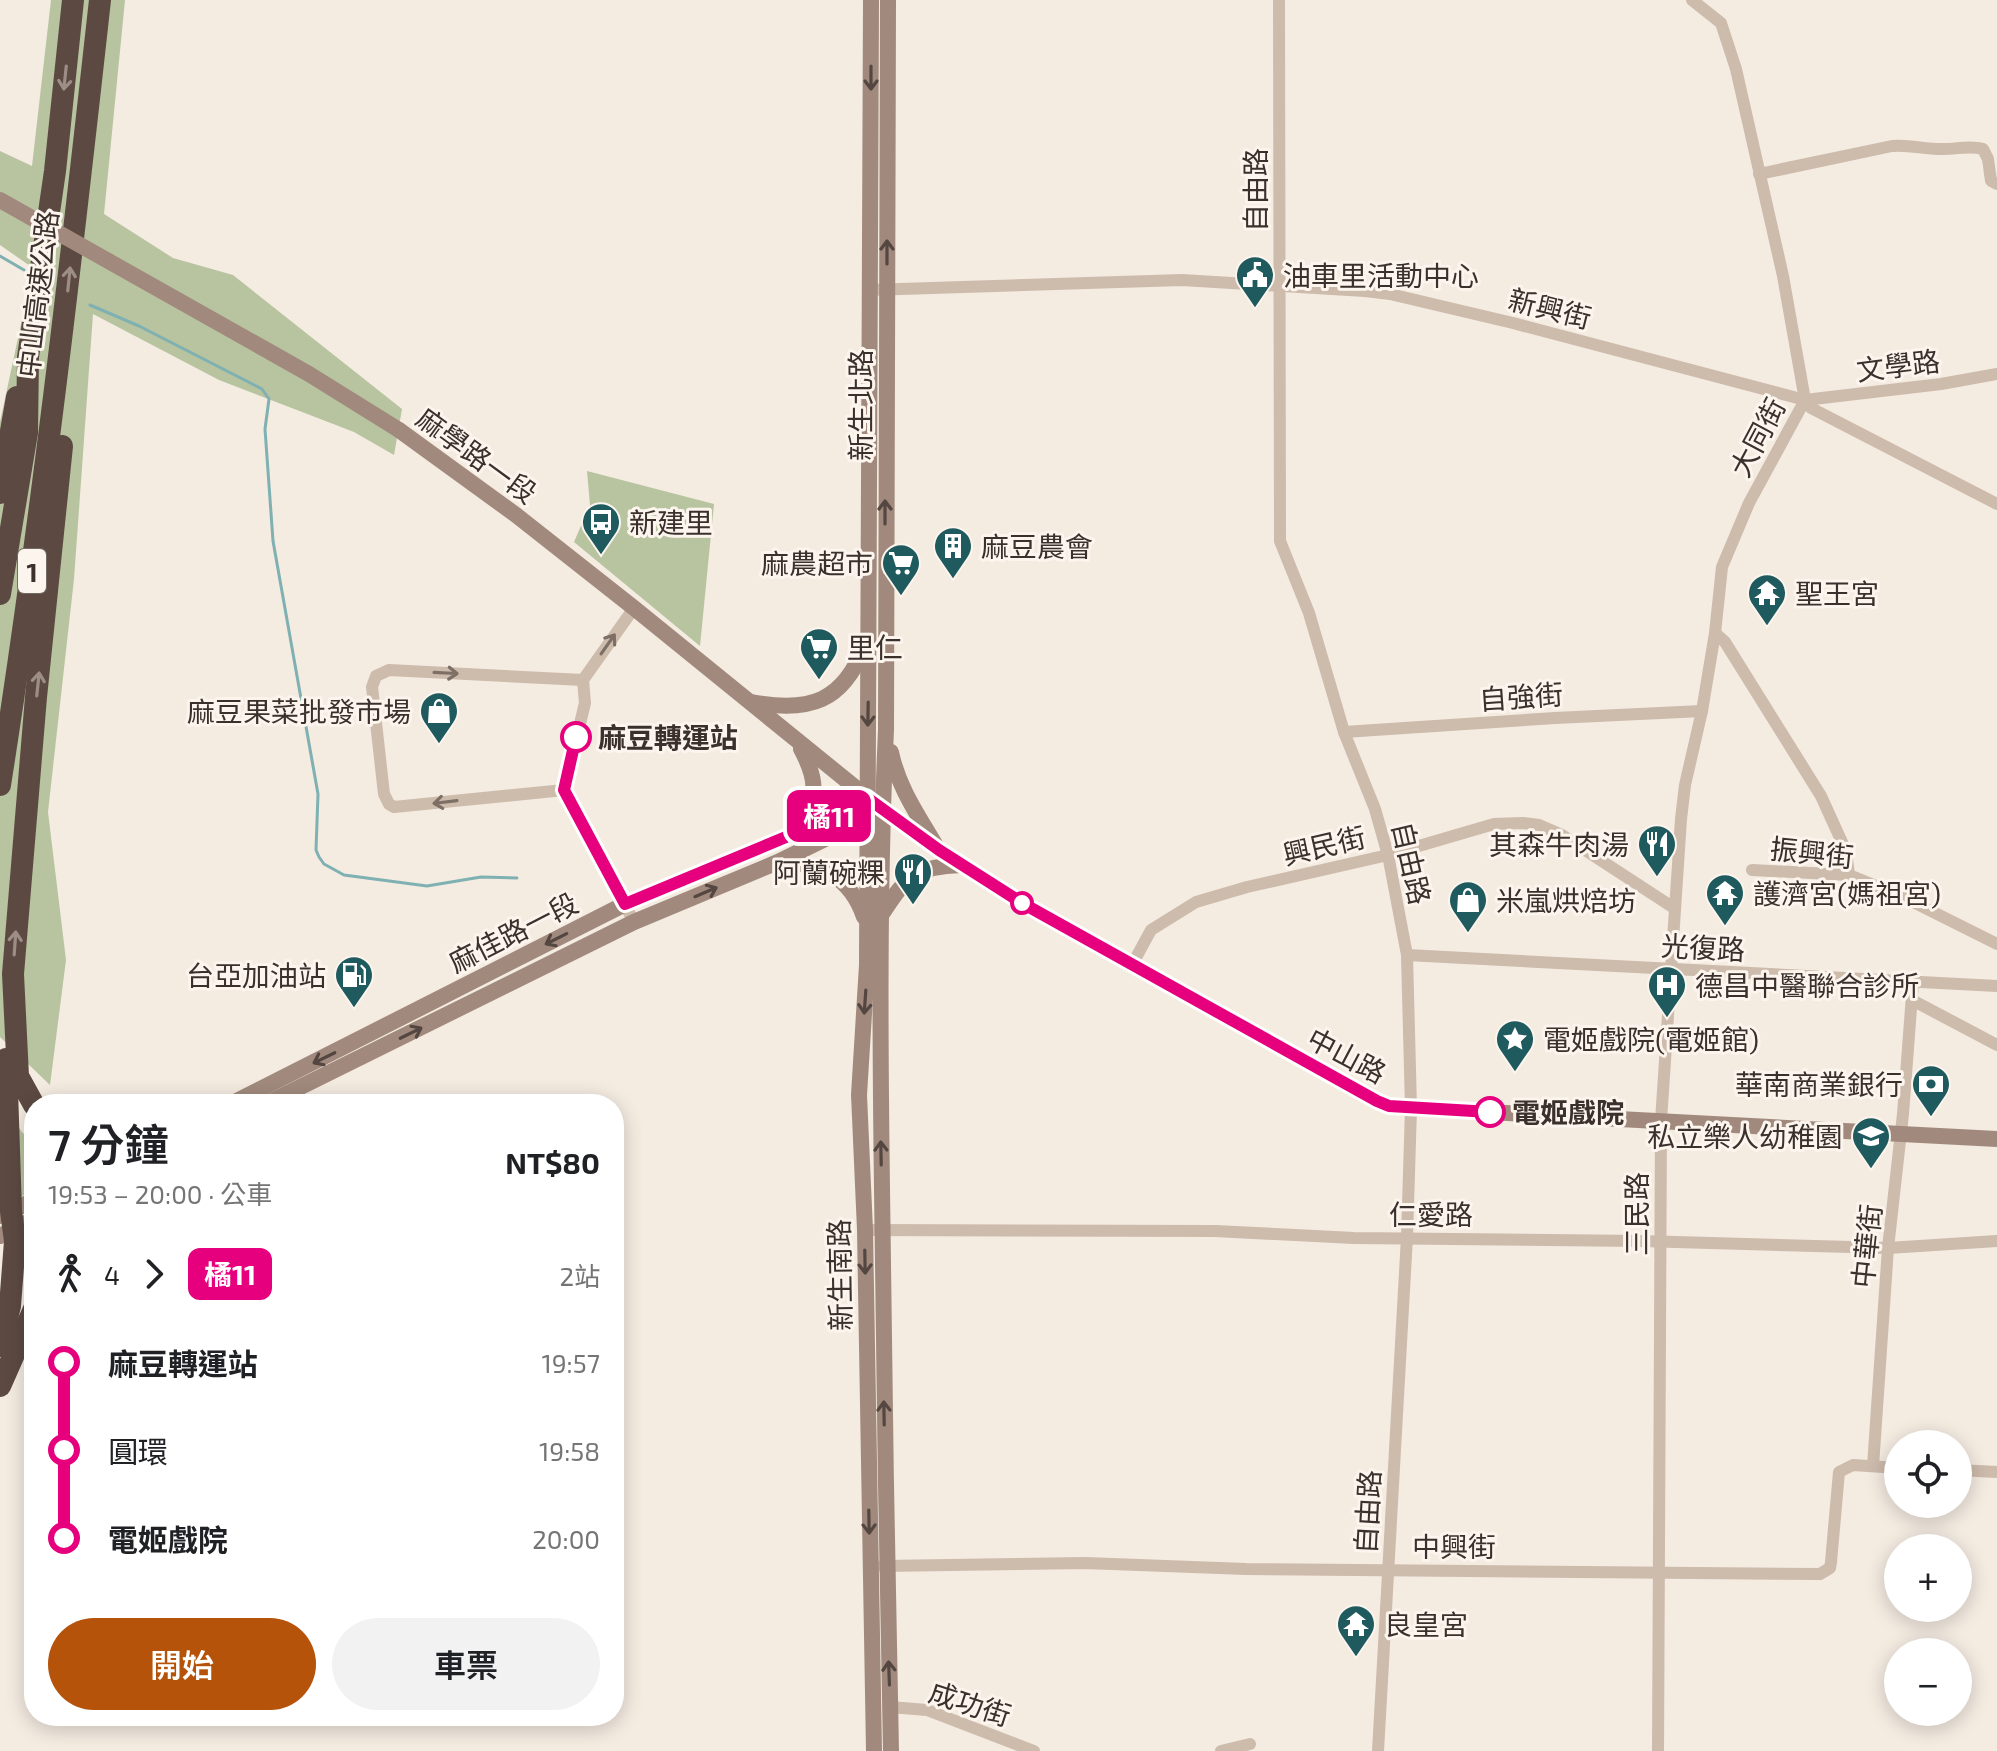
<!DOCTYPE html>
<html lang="zh-TW">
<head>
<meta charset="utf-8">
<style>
  body { margin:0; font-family:"Exo 2","Noto Sans TC",sans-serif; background:#f2f2f2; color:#202124; height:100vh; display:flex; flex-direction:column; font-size:30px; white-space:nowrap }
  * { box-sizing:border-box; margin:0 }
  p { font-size:26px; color:#757577 }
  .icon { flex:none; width:44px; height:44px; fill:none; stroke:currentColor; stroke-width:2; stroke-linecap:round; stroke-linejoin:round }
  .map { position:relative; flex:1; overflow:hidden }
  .sheet { position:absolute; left:24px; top:1094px; width:600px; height:632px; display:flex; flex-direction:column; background:#fff; border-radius:32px; box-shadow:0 4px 20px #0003 }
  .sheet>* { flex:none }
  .badge { padding:0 16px; border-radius:12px; font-size:28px; line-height:52px }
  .tools { position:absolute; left:1884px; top:1430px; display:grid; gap:16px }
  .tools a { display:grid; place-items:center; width:88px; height:88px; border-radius:50%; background:#fff; box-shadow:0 4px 20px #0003; font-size:40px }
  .map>.badge { position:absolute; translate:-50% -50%; box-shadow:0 0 0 4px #fff }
  .legs { display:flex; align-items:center; gap:12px; height:88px; padding:0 24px; font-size:26px }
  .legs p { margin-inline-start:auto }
  .headline { display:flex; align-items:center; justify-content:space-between; height:136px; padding:0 24px }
  h1 { font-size:44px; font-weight:600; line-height:60px }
  .action { display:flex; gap:16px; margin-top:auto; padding:16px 24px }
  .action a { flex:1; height:92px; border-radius:48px; background:#b45309; color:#fff; font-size:32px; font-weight:600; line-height:92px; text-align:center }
  .action a+a { background:#f2f2f2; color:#202124 }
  ul { padding:0 24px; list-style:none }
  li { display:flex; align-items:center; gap:28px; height:88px; font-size:30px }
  li i { display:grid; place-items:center; width:12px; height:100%; margin:0 10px; background:currentColor }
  li i::after { content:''; width:20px; height:20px; margin:-10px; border:6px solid; border-radius:50%; background:#fff }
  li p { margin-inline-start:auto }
  li:first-child i { background:linear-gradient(#0000 50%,currentColor 0) }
  li:last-child i { background:linear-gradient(currentColor 50%,#0000 0) }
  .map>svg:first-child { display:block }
  .green { fill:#b8c4a0 }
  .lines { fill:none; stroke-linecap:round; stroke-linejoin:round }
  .stream { stroke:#7fb0b2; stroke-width:3 }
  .street { stroke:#cdbbac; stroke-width:12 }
  .secondary { stroke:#a18a7d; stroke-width:16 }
  .highway { stroke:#5c4a42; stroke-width:22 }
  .secondary-bridge { stroke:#a18a7d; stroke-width:16 }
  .oneway { stroke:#9c8e87 }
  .oneway2 { stroke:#544640 }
  .oneway3 { stroke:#7d6f65 }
  .line-1-casing { stroke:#fff; stroke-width:18 }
  .line-1 { stroke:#e6007e; stroke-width:12 }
  .stop-1-dot { fill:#fff; stroke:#e6007e; stroke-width:4 }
  .labels { text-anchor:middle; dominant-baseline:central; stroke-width:6; stroke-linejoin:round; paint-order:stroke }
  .shield { fill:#fbf5ee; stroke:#756b66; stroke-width:2 }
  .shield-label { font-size:26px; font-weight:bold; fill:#3b302b }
  .street-label { font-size:28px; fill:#3b302b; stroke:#fbf5ee }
  .poi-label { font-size:28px; fill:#3b302b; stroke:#fbf5ee; text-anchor:start }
  .stop-label { font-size:28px; font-weight:bold; fill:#3b302b; stroke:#fbf5ee; text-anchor:start }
</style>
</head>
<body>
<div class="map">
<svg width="1997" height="1751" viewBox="0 0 1997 1751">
  <rect width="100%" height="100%" fill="#f4ebe1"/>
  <!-- green -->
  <g class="green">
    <path d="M51 0H125L104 214 173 258 233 275 402 409 394 455 354 432 219 380 93 314 74 579 48 812 66 960 50 1085 0 1037V422L33 268 0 245V151L32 166Z"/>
    <path d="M587 471 714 504 700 646 574 542 590 505Z"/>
    <path d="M14 1118 21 1131 34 1144V1190L6 1204Z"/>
  </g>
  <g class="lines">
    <!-- stream -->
    <g class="stream">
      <path d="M0 256 24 270"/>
      <path d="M90 305 139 326 262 389 269 399 265 429 273 541 318 794 316 850 319 857 324 864 344 875 427 886 481 877 517 878"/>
    </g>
    <!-- street -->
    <g class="street">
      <path d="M1279 0 1280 541 1309 613 1344 732 1375 809 1388 855 1407 955 1411 1108 1407 1237 1378 1751"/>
      <path d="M1759 174 1892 146C1910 144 1926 150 1944 149 1957 149 1970 145 1983 149L1988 159 1991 181 1997 184"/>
      <path d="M869 290 1182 280 1365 291 1390 294 1513 323 1805 400 1811 408 1997 504"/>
      <path d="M1805 400 1941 384 1997 374"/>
      <path d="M634 608 583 680 585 703 564 790 634 922"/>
      <path d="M1715 633 1725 642 1821 796 1846 851 1849 875"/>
      <path d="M1344 732 1555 718 1702 711"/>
      <path d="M564 790 394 807 389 804 384 794 372 687 376 676 389 670 583 680"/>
      <path d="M1752 870 1849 875 1901 896 1997 944"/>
      <path d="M1407 955 1997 986"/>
      <path d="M1132 965 1151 930 1196 902 1247 887 1388 855 1494 824 1523 823 1539 825 1562 835 1674 908"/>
      <path d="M1912 1000 1997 1045"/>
      <path d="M865 1230 1215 1231 1354 1238 1641 1241 1888 1248 1997 1241"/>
      <path d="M1873 1466 1888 1248 1903 1114 1913 982"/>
      <path d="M1958 1470 1997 1472"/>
      <path d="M882 1566 1085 1563 1246 1569 1820 1574 1830 1568 1831 1562 1839 1472 1853 1465 1898 1468"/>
      <path d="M890 1707 927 1710 1034 1751"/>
      <path d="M1221 1751 1250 1744"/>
      <path d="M1658 1751 1661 1121 1681 819 1685 785 1702 711 1715 633 1722 567 1749 503 1805 400 1783 276 1736 69 1721 23 1692 0"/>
    </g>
    <!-- secondary -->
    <g class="secondary">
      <path d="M871 0 867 965 859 1095 865 1230 874 1751"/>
      <path d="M888 0 886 730C879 883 880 1036 882 1189 884 1376 887 1564 891 1751"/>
      <path d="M399 430 516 515 634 608 883 810 939 850 1022 903 1377 1101 1389 1106 1411 1108 1997 1139"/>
      <path d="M751 702C810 713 843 702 865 645"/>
      <path d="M891 752C898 787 918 815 936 846"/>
      <path d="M791 832C818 802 820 784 801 749"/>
      <path d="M780 862C820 863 850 876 864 917"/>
      <path d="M882 914C907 875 916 867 962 865"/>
      <path d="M231 1104 625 904 786 837 866 797"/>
      <path d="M266 1104 634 922 778 862 874 815"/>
      <path d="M0 1216 34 1200"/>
      <path d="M0 1236 34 1219"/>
    </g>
    <!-- highway -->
    <g class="highway">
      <path d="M0 493 17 397"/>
      <path d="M0 594 27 433 28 357 55 171 73 0"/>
      <path d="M0 785C41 524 71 262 100 0"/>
      <path d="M34 1105 18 1076 13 974 36 697 62 446"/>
      <path d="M0 1346 10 1306 15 1241 11 1211 6 1059"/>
      <path d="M0 1386 34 1309"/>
    </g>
    <!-- secondary-bridge -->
    <path class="secondary-bridge" d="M0 200 309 374 399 430"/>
  </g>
  <!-- one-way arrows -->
  <defs><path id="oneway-shaft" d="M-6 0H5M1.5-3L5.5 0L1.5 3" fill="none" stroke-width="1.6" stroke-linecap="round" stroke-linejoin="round" transform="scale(2)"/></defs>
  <g class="oneway">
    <use href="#oneway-shaft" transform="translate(65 78) rotate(96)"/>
    <use href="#oneway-shaft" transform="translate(69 279) rotate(-84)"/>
    <use href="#oneway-shaft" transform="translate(38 684) rotate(-84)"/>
    <use href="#oneway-shaft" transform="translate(15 943) rotate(-86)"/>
  </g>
  <g class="oneway2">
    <use href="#oneway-shaft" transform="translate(871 78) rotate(90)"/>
    <use href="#oneway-shaft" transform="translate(887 252) rotate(-90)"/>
    <use href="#oneway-shaft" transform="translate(885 512) rotate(-90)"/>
    <use href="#oneway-shaft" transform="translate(868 714) rotate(91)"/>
    <use href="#oneway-shaft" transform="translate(706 892) rotate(-23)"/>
    <use href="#oneway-shaft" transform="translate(556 939) rotate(153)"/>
    <use href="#oneway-shaft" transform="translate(865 1002) rotate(94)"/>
    <use href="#oneway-shaft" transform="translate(411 1033) rotate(-26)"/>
    <use href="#oneway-shaft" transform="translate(324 1058) rotate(154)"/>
    <use href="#oneway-shaft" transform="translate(881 1153) rotate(-91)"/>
    <use href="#oneway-shaft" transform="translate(865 1262) rotate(89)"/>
    <use href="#oneway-shaft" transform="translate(884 1413) rotate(-91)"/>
    <use href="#oneway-shaft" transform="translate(869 1522) rotate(89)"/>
    <use href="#oneway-shaft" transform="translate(889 1673) rotate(-92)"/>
  </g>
  <g class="oneway3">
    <use href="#oneway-shaft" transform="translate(608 644) rotate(-55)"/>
    <use href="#oneway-shaft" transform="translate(446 673) rotate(3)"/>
    <use href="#oneway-shaft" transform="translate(445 802) rotate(173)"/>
  </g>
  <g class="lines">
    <defs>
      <path id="line-1" d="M576 737 564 790 625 904 786 837 866 797 939 850 1022 903 1377 1101 1389 1106 1490 1112"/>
    </defs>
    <!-- line-1 casing -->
    <use href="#line-1" class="line-1-casing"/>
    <!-- line-1 -->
    <use href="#line-1" class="line-1"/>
  </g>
  <!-- icons -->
  <defs>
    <symbol id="civic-pin" viewBox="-11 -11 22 30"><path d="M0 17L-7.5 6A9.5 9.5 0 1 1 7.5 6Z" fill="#1f5a5e" stroke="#fbf5ee"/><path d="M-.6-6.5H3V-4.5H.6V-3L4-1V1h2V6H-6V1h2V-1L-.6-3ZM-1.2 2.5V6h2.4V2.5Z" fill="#fff"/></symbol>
    <symbol id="bus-pin" viewBox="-11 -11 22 30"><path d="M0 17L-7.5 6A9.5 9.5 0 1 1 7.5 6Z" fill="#1f5a5e" stroke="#fbf5ee"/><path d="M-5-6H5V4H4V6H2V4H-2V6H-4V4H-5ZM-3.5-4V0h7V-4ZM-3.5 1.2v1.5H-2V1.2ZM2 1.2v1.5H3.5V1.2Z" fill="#fff"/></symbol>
    <symbol id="building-pin" viewBox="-11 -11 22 30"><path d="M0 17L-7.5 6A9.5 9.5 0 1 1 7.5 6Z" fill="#1f5a5e" stroke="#fbf5ee"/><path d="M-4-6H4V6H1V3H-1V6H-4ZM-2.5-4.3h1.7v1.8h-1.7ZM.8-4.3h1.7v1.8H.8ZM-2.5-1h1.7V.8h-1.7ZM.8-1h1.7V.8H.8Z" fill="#fff"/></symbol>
    <symbol id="supermarket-pin" viewBox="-11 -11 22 30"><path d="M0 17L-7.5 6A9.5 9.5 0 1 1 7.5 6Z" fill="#1f5a5e" stroke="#fbf5ee"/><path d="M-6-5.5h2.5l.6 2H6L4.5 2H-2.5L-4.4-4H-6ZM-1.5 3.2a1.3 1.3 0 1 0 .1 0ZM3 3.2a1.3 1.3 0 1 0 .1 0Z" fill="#fff"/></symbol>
    <symbol id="temple-pin" viewBox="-11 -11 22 30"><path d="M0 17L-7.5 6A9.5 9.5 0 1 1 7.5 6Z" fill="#1f5a5e" stroke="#fbf5ee"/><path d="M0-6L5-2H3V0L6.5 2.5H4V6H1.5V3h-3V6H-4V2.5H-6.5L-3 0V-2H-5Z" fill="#fff"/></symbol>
    <symbol id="shop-pin" viewBox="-11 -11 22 30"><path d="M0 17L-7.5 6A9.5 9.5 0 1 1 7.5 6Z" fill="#1f5a5e" stroke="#fbf5ee"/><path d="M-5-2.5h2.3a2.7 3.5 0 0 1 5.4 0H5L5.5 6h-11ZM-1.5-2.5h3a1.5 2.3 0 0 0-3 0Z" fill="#fff"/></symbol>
    <symbol id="restaurant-pin" viewBox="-11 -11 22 30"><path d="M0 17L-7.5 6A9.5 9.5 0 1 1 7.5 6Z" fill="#1f5a5e" stroke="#fbf5ee"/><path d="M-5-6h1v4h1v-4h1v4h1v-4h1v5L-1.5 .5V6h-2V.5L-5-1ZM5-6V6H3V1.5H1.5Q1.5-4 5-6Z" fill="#fff"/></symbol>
    <symbol id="fuel-pin" viewBox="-11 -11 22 30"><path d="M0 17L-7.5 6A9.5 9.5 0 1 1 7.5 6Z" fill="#1f5a5e" stroke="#fbf5ee"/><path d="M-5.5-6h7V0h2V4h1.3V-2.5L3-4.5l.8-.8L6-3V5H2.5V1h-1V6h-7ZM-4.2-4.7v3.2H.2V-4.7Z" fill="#fff"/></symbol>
    <symbol id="hospital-pin" viewBox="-11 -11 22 30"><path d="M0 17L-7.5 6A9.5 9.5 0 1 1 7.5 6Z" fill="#1f5a5e" stroke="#fbf5ee"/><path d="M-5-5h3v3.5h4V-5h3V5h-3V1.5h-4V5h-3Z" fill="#fff"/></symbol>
    <symbol id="sight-pin" viewBox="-11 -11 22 30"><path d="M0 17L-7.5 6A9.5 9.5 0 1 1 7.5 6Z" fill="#1f5a5e" stroke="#fbf5ee"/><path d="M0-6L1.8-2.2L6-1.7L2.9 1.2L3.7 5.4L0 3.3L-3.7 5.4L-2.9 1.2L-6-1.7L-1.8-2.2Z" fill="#fff"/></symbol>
    <symbol id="bank-pin" viewBox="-11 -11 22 30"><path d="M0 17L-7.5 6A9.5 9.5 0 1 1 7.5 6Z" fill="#1f5a5e" stroke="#fbf5ee"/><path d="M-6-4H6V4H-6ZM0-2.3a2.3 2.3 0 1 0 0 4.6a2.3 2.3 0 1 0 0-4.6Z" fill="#fff"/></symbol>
    <symbol id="school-pin" viewBox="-11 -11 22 30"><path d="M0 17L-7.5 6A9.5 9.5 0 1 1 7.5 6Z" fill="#1f5a5e" stroke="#fbf5ee"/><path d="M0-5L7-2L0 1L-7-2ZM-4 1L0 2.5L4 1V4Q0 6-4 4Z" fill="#fff"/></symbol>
  </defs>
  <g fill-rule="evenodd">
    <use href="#civic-pin" x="1233" y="253" width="44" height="60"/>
    <use href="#bus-pin" x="579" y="500" width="44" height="60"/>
    <use href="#building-pin" x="931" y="524" width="44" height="60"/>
    <use href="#supermarket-pin" x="879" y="541" width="44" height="60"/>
    <use href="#temple-pin" x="1745" y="571" width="44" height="60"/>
    <use href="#supermarket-pin" x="797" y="625" width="44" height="60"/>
    <use href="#shop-pin" x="417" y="689" width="44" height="60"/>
    <use href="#restaurant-pin" x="1635" y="822" width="44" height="60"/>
    <use href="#restaurant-pin" x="891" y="850" width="44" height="60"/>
    <use href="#temple-pin" x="1703" y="871" width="44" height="60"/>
    <use href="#shop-pin" x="1446" y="878" width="44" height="60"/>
    <use href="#fuel-pin" x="332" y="953" width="44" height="60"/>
    <use href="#hospital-pin" x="1645" y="963" width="44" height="60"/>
    <use href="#sight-pin" x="1493" y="1017" width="44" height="60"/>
    <use href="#bank-pin" x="1909" y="1062" width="44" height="60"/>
    <use href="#school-pin" x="1849" y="1114" width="44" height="60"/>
    <use href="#temple-pin" x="1334" y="1602" width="44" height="60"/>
  </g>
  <!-- markers -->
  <g class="stop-1-dot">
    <circle cx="576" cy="737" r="14"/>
    <circle cx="1022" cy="903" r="10"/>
    <circle cx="1490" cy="1112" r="14"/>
  </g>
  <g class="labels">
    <!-- shield labels -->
    <rect class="shield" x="18" y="549" width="28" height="44" rx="6"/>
    <g class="shield-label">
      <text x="32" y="571">1</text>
    </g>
    <!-- street labels -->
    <g class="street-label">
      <text transform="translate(1255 190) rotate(-90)">自由路</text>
      <text transform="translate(37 294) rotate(-83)">中山高速公路</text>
      <text transform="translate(1550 308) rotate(14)">新興街</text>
      <text transform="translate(1898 365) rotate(-7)">文學路</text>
      <text transform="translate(860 405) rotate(-90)">新生北路</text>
      <text transform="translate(1757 437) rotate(-62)">大同街</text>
      <text transform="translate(477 455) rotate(36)">麻學路一段</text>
      <text transform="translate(1521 696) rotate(-4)">自強街</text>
      <text transform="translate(1324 845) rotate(-13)">興民街</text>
      <text transform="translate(1812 852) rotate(6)">振興街</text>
      <text transform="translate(1412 863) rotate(77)">自由路</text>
      <text transform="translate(513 932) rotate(-27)">麻佳路一段</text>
      <text transform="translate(1703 947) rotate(3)">光復路</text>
      <text transform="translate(1347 1055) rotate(28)">中山路</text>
      <text x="1431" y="1214">仁愛路</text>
      <text transform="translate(1636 1214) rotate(-90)">三民路</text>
      <text transform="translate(1866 1246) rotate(-84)">中華街</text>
      <text transform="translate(839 1275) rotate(-91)">新生南路</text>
      <text transform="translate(1367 1512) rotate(-87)">自由路</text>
      <text x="1454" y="1546">中興街</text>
      <text transform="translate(970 1703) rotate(18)">成功街</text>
    </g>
    <!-- poi labels -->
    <g class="poi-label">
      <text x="1283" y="275">油車里活動中心</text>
      <text x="629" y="522">新建里</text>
      <text x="981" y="546">麻豆農會</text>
      <text x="873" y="563" text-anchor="end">麻農超市</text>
      <text x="1795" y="593">聖王宮</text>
      <text x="847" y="647">里仁</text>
      <text x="411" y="711" text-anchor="end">麻豆果菜批發市場</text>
      <text x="1629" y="844" text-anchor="end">其森牛肉湯</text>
      <text x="885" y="872" text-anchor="end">阿蘭碗粿</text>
      <text x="1753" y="893">護濟宮(媽祖宮)</text>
      <text x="1496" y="900">米嵐烘焙坊</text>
      <text x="326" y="975" text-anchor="end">台亞加油站</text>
      <text x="1695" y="985">德昌中醫聯合診所</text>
      <text x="1543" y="1039">電姬戲院(電姬館)</text>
      <text x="1903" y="1084" text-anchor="end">華南商業銀行</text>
      <text x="1843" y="1136" text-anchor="end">私立樂人幼稚園</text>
      <text x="1384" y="1624">良皇宮</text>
    </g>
    <!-- stop labels -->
    <g class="stop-label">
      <text x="598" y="737">麻豆轉運站</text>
      <text x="1512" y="1112">電姬戲院</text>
    </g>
  </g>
</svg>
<div class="tools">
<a><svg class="icon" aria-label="locate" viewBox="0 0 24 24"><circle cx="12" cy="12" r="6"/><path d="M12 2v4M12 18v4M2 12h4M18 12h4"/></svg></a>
<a>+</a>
<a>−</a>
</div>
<b class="badge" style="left:829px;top:816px;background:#e6007e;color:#fff">橘11</b>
<section class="sheet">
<div class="headline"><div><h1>7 分鐘</h1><p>19:53 – 20:00 · 公車</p></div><b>NT$80</b></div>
<div class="legs"><svg class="icon" aria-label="walk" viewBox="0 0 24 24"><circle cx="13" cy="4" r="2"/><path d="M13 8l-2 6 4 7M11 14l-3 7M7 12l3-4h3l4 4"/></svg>4<svg class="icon" aria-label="forward" viewBox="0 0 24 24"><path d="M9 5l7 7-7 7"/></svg><b class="badge" style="background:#e6007e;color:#fff">橘11</b><p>2站</p></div>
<ul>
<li><i style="color:#e6007e"></i><b>麻豆轉運站</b><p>19:57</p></li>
<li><i style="color:#e6007e"></i><span>圓環</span><p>19:58</p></li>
<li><i style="color:#e6007e"></i><b>電姬戲院</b><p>20:00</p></li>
</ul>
<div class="action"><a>開始</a><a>車票</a></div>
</section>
</div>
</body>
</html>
